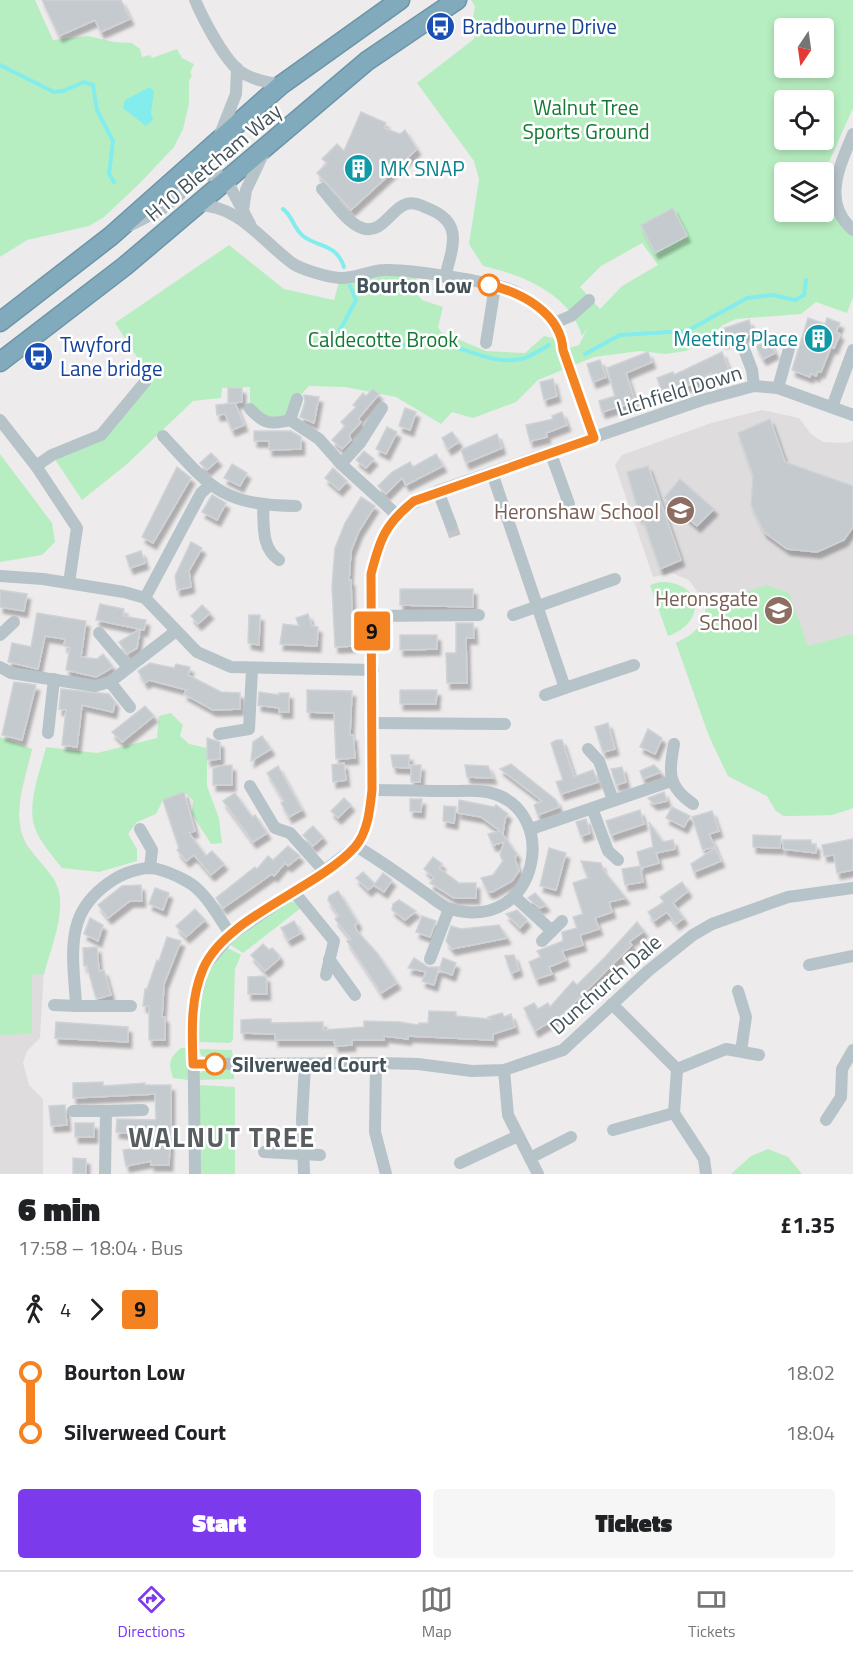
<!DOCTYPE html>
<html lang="en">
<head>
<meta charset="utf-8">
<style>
  body { margin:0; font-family:"Titillium Web",sans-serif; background:#f6f6f6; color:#202124; height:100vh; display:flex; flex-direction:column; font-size:22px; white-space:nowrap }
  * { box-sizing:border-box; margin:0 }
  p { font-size:20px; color:#757577 }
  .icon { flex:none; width:33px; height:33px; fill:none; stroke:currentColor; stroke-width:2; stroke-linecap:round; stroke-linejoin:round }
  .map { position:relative; height:1174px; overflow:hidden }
  .panel { display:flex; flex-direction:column; background:#fff; flex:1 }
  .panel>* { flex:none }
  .badge { padding:0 12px; border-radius:4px; font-size:21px; line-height:39px }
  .needle { width:39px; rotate:193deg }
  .tools { position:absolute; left:774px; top:18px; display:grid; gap:12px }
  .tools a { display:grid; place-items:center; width:60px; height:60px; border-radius:6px; background:#fff; box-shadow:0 3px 9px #0003; font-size:30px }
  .map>.badge { position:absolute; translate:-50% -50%; box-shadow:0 0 0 3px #fff }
  .legs { display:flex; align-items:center; gap:9px; height:66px; padding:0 18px; font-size:20px }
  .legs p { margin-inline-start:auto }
  .headline { display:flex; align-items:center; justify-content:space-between; height:102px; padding:0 18px }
  h1 { font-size:33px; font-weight:800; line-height:45px }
  .action { display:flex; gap:12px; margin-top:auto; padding:12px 18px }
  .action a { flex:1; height:69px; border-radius:6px; background:#7c3aed; color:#fff; font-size:24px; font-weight:800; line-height:69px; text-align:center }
  .action a+a { background:#f6f6f6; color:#202124 }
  ul { padding:0 18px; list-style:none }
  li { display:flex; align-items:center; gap:21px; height:60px; font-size:22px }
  li i { display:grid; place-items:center; width:9px; height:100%; margin:0 8px; background:currentColor }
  li i::after { content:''; width:15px; height:15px; margin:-8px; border:4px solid; border-radius:50%; background:#fff }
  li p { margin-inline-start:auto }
  li:first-child i { background:linear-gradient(#0000 50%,currentColor 0) }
  li:last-child i { background:linear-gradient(currentColor 50%,#0000 0) }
  .dock { display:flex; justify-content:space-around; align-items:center; height:84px; border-top:2px solid #e0e0e0; background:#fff; font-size:16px; color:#757577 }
  .dock a { display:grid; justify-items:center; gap:3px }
  .dock .selected { color:#7c3aed }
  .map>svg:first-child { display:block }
  .education { fill:#dfdcde }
  .green { fill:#b7eec1; fill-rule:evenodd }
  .water { fill:#83eced }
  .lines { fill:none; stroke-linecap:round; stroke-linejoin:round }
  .stream { stroke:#83eced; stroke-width:4 }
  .building { fill:#c5cace; stroke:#cfd3d7; stroke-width:1.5; filter:url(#shadow) }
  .minor-tunnel { stroke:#c3c5c7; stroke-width:12; stroke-dasharray:12 6; stroke-linecap:butt }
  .highway-casing { stroke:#6c95a8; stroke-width:21 }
  .minor { stroke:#b6c3c9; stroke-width:12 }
  .highway { stroke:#81aabc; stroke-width:18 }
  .line-1-casing { stroke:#fff; stroke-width:14 }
  .line-1 { stroke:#f58220; stroke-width:9 }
  .stop-1-dot { fill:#fff; stroke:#f58220; stroke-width:3 }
  .labels { text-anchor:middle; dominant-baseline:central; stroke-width:5; stroke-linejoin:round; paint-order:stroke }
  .transit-label { font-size:21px; fill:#164399; stroke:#fff; text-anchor:start }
  .park-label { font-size:21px; fill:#147a33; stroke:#fff }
  .street-label { font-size:21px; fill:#435359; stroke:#fff }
  .culture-label { font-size:21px; fill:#0d838f; stroke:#fff; text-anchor:start }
  .stop-label { font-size:21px; font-weight:bold; fill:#435359; stroke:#fff; text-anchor:end }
  .education-label { font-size:21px; fill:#785e54; stroke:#fff; text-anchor:end }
  .district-label { font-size:27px; font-weight:bold; letter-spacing:1.5px; fill:#585d60; stroke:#fff }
</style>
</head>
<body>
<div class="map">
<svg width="853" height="1174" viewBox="0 0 853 1174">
  <defs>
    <filter id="shadow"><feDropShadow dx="3.5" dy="6" stdDeviation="1.5" flood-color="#0004"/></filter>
  </defs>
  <rect width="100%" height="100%" fill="#eeebec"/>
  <!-- education -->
  <g class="education">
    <path d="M762 410 799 418 811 434 823 442 845 443 853 441V807L832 815 784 816 776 811 767 796 728 776 709 736 676 643 694 634 704 622 706 604 689 580 672 573 653 577 615 465 622 455 711 423Z"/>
    <path d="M0 737 32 749 21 795 19 814 21 831 26 844 54 879 60 897 44 968 40 1038 27 1051 23 1063 29 1085 43 1099V1174H0Z"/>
  </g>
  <!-- green -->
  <g class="green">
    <path d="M0 0H35L53 40 88 36 114 42 132 43 140 49 142 57 150 55 152 58 177 49 182 58 194 64 190 73 192 75 189 81V104L183 129 174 147 140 183 104 217 89 226 27 240 0 257Z"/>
    <path d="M471 0H853V108L824 173 784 172V212L839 214 853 230V297L847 313 816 302 801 314 736 319 723 325 703 343 686 351 665 354 640 351 594 357 538 380 516 402 473 418 452 412 441 424 396 397 345 387 309 386 297 399 295 410 271 425 250 409V387L222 388 221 398 193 401 126 465 82 500 52 455 101 435 143 380 146 371 115 323 229 245 284 289 334 300 340 278 418 273 414 291 422 300 443 307 438 327 441 332 486 351 525 353 544 336 562 340 563 350 579 345 587 329 582 336C570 293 522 275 483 266L469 244 479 179 474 161 417 83 474 39 477 25 473 17 475 6ZM784 28H824V68H784ZM784 100H824V140H784ZM673 208 687 236 655 253 641 225ZM642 243 658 265 622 286 600 309 580 287 601 266Z"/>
    <path d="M0 454 52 523 55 542 42 555 0 562Z"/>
    <path d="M660 582C702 581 708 622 668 636L650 585Z"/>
    <path d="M767 585 789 593 808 646 853 634V807L851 809 832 815 784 816 776 811 767 796 728 776 709 736 676 643C695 633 705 626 706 604Z"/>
    <path d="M171 713 183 725 180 736 189 744 207 748V786L219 818 222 843 211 844 192 814 193 800 184 792 163 800 156 814 137 822 128 834 137 849V861L99 872 62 868C52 855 36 838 33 821 29 797 41 769 46 747L97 753 157 738 159 716Z"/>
    <path d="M0 737 32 749C25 778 10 815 26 844 37 863 58 874 60 898 62 923 50 951 44 974L32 975V1034L0 1035Z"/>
    <path d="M289 901 296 903 301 908 243 953 229 944Z"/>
    <path d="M226 947 241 955 235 969 233 1040 230 1043 199 1042C199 999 197 981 226 947Z"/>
    <path d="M181 1048H187L188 1080 173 1078C168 1063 169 1058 181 1048Z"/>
    <path d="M199 1049 232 1050 233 1059H208L201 1055Z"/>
    <path d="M207 1068 234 1070V1079L199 1080 200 1073Z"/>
    <path d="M199 1085 235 1087V1174H199Z"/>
    <path d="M768 1149 788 1157 802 1174H731L751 1156Z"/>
  </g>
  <!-- water -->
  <path class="water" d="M150 87 154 92 151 113 153 120 146 126 123 108 125 100Z"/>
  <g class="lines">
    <!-- stream -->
    <g class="stream">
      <path d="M0 65 54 92 63 91 84 82 93 85 97 110 113 141 109 174 114 182"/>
      <path d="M283 209C292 215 294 229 303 236 319 248 336 243 344 267"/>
      <path d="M350 286 356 300 340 330C362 360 410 339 441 344 468 348 491 365 521 359 530 357 541 350 549 345"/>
      <path d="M585 354 620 335 687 331 747 298 773 295 795 300 804 295 806 280"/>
    </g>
  </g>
  <!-- building -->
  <g class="building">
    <path d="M42 0H121L130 19 101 32 95 20 59 36Z"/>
    <path d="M361 112 386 123 384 128 400 134 405 130 417 149 351 210 317 173 327 163 322 159 337 144 344 151Z"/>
    <path d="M673 208 687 236 655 253 641 225Z"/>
    <path d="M808 318 825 324 827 318 840 323 836 332 840 334 834 348 831 347 821 372 818 371 816 376 811 373 810 377 792 370Z"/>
    <path d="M749 320 753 333 722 342 719 330Z"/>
    <path d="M769 340 775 353 763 359 756 346Z"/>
    <path d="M648 352 652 362 626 373 635 402 602 412 599 401 615 396 607 368Z"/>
    <path d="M722 352 729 370 713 377 711 373 689 385 663 394 657 378 673 372 674 375Z"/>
    <path d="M600 360 606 377 593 382 587 364Z"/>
    <path d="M553 379 557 396 544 400 540 382Z"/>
    <path d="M228 388H242V402L228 403Z"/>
    <path d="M373 389 379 394 358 419 361 422 349 435 351 440 342 449 332 440 345 426 341 422 356 407 353 405 363 393 366 396Z"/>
    <path d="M304 395 319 397 314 423 300 417 305 402Z"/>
    <path d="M235 403 244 425 232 430 225 414 217 415 216 405Z"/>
    <path d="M405 408 416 412 410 430 399 426Z"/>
    <path d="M562 412 567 425 546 433 547 437 530 441 526 425 553 419 552 416Z"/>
    <path d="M770 419 785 462 853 486V527L844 540 817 552 787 549 764 532 751 505 753 476 738 433Z"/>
    <path d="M387 427 397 432 386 454 376 449Z"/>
    <path d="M254 431H291L301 437V449L269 450V441H254Z"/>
    <path d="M452 432 459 442 448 449 442 438Z"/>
    <path d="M497 434 502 448 466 463 461 450Z"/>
    <path d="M364 451 374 459 366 468 356 460Z"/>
    <path d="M211 453 218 460 207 470 200 463Z"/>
    <path d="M436 454 443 466 406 485 402 478 386 494 378 486 392 472 410 462 413 467Z"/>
    <path d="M232 464 247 473 240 486 224 478Z"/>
    <path d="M648 466 681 560 660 569 642 516 640 517 627 472Z"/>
    <path d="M177 467 191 478 153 543 142 537Z"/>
    <path d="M333 468 347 481 339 490 325 478Z"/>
    <path d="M680 479 714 509 697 526 664 498Z"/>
    <path d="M212 495 226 503 217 520 202 512Z"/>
    <path d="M361 497 375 506 359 531 351 551 349 580H351L353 646 335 647 332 586 335 548 345 523Z"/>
    <path d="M191 542 202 548 189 571 191 587 177 590 175 576Z"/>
    <path d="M141 551 145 563 130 568 126 556Z"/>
    <path d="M400 589H473V607L400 605Z"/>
    <path d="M0 590 27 594 24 611 0 607Z"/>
    <path d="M100 604 124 609 123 616 146 620 144 630 96 620Z"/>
    <path d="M202 605 210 613 198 624 191 616Z"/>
    <path d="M37 613 86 621 81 657 97 659 103 654 113 667 96 677 66 670 70 647 64 646 65 639 45 636 38 669 8 662 12 643 31 647Z"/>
    <path d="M308 614 312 626 318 627 317 646 280 644 283 624 299 626 296 618Z"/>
    <path d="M249 615H260L259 645 248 643Z"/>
    <path d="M456 623H473L474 638H466L467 683H447L446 653H456Z"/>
    <path d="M140 629 137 648 127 654 119 642Z"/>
    <path d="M400 635H437V649L400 650Z"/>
    <path d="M150 663 174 668 176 664 190 667 188 675 221 692 240 693V709L213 710 184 694 187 690 149 680 145 683 138 671Z"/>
    <path d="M14 682 36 685 22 740 2 735Z"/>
    <path d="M61 689 109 694 115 702 113 712 82 705 77 747 62 745 66 710 59 709Z"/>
    <path d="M307 690 352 691 350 735H353L355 758 336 759 334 713 307 712Z"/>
    <path d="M400 690H437L436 704H400Z"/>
    <path d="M259 692 279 695V693H289V712H279V708L258 705Z"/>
    <path d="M145 706 154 716 122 742 112 732Z"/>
    <path d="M608 723 615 749 603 752 595 727Z"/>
    <path d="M648 729 662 738 655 754 640 747Z"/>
    <path d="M262 736 271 749 251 761 253 742Z"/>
    <path d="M207 738 220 742V759L207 760Z"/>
    <path d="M556 740H562L574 777 593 770 598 782 561 794 556 782 563 780 551 743Z"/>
    <path d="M391 755H409V768L393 767Z"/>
    <path d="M344 763 346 780 333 782 332 765Z"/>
    <path d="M511 764 556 800 559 807 538 815 534 805 542 801 500 769Z"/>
    <path d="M232 765V785H213V769L219 766Z"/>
    <path d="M411 765H421L420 782H411Z"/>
    <path d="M465 765 488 766 493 778 467 777Z"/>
    <path d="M654 765 661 772 643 779 640 771Z"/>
    <path d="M278 766 302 810 289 817 281 803 284 801 267 773Z"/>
    <path d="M622 767 626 782 616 785 611 769Z"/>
    <path d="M184 792 195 831 189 833 206 856 212 851 224 864 211 875 194 855 186 861 177 850 179 848 163 800Z"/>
    <path d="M664 792 667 801 654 804 648 798Z"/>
    <path d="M235 793 252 817 255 815 267 833 253 842 223 801Z"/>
    <path d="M344 798 351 805 338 818 331 811Z"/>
    <path d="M410 799H422L421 812 410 811Z"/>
    <path d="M459 800 494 807 496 805 508 814 505 819 503 833 501 832 517 854 515 859 519 871 512 881 492 892H488L481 878 493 875 503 861 500 855 504 842 493 845 488 834 500 831 481 817 458 813Z"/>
    <path d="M444 806 456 807 454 823 443 821Z"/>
    <path d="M672 807 690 816 684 827 666 818Z"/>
    <path d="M640 810 644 824 611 835 606 821Z"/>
    <path d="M712 811 719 831 709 834 715 847 703 850 692 817Z"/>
    <path d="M586 819 590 833 581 836 576 822Z"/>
    <path d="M649 822 663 842 673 840 675 849 656 853 659 863 641 868 637 852 653 847Z"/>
    <path d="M313 826 323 837 313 846 303 835Z"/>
    <path d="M753 835 781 836 780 848 753 847Z"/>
    <path d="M853 839V870L837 873 834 855 824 856 822 845Z"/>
    <path d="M783 840H811V844H816V853L783 849Z"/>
    <path d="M288 846 300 856 288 866 285 863 274 876 272 874 223 908 216 898 255 867 257 869 268 856 273 860Z"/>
    <path d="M549 848 566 853 556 890 540 886Z"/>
    <path d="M715 848 721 861 694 872 691 864Z"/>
    <path d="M433 857 442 864 439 868 459 883H476V898H454L430 883 434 878 424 869Z"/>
    <path d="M581 861 601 863 603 870 626 898 609 902 612 912 595 918 599 929 580 935 583 945 562 951 566 960 549 967 552 974 536 979 529 962 541 957 537 951 563 941 562 932 577 928 573 917 583 914 573 883 588 878Z"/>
    <path d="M640 866 643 882 625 885 622 869Z"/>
    <path d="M363 872 375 884 368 890 356 878Z"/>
    <path d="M383 873 392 880 384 892 374 885Z"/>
    <path d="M682 882 688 891 673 903 684 918 676 924 667 912 654 921 648 912 664 902 660 897Z"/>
    <path d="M141 885 142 901H130L108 918 98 905 122 886Z"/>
    <path d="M155 888 169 893 163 910 149 904Z"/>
    <path d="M338 891 358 923 355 925 357 931 377 953 397 983 381 993 347 941 351 939 335 919 339 916 328 900 329 896Z"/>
    <path d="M535 893 546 905 540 908 528 898Z"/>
    <path d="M399 900 416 911 405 920 392 910 393 904Z"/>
    <path d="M195 909 205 920 186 937 176 926Z"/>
    <path d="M517 910 527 920 520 928 506 914Z"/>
    <path d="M422 916 436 921 430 937 416 932Z"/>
    <path d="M90 918 103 925 98 941 84 934Z"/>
    <path d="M294 921 301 933 288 940 281 928Z"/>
    <path d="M637 922 644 931 629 942 632 945 563 1014 535 1031 524 1008 534 1003 538 1009 548 1003 550 1007 573 981 577 985 605 957Z"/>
    <path d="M499 925 507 938 452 949 446 941 451 926 461 929Z"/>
    <path d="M167 937 181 941 164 984 162 1017H165V1040H149V1006H143L145 989H147L157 960 159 961Z"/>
    <path d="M263 944 269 950 272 948 279 955V959L265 971 251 955Z"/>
    <path d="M97 947 99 971 104 970 111 995 100 998H96L87 966H84L83 948Z"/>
    <path d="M514 955 519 970 511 973 505 956Z"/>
    <path d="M414 958 428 967H439L434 985 422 981 426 972 408 968Z"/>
    <path d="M443 958 456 963 452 975 439 970Z"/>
    <path d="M266 976 267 994H248V977Z"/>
    <path d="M429 1011 456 1012V1016L490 1019 488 1017 502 1013 504 1017 511 1014 515 1027 493 1034V1040L408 1036V1039L384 1036V1040H352V1045L335 1046 334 1040H275V1034L241 1033V1020L258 1019H271V1023L323 1022V1030L364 1027V1021L400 1022 418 1025 419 1023H428Z"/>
    <path d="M56 1022 128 1027V1042L55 1038Z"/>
    <path d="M103 1082V1086L145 1083V1085H171V1137L116 1132 117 1119 156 1120 155 1094 73 1098V1083Z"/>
    <path d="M65 1105 67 1125 51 1126 49 1106Z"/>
    <rect x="75" y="1123" width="19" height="14"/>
    <path d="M170 1142 169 1165H151V1161L126 1166 123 1150Z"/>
    <path d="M73 1158 86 1159V1174H73Z"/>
  </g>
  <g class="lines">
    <!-- minor-tunnel -->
    <path class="minor-tunnel" d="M451 525 455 537"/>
    <defs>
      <g id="highway">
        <path d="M0 322 111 236 281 85 400 0"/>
        <path d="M0 362 125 266 367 61 457 0"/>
      </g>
    </defs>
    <!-- highway casing -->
    <use href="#highway" class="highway-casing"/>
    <!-- minor -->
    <g class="minor">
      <path d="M195 0C203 19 222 55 237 69 249 79 266 82 281 85"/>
      <path d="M853 134C840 165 821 203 853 230"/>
      <path d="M219 137 236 94 237 68"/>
      <path d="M322 189C332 200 347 223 362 228 381 235 390 211 404 205 412 201 420 205 427 208 464 222 453 246 445 277"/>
      <path d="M197 205C239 205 261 240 292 263 302 270 328 277 340 278 355 279 370 270 385 270 407 269 498 282 516 292 538 304 562 324 563 350L594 438"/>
      <path d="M243 210 246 190 265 150"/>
      <path d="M131 225 161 210 203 175H218L227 181 250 224"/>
      <path d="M554 323 571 316 589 300"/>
      <path d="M486 343 495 286"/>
      <path d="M742 344 752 370 754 386"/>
      <path d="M778 388 790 345"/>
      <path d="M832 407 853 350"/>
      <path d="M250 409C264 424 271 425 290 420L319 439 341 464 397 515"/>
      <path d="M0 420 36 466 77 528 69 583"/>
      <path d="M290 420 297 399"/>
      <path d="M163 436C211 488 221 505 296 506"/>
      <path d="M551 454 569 504"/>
      <path d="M341 464 360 443 382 408"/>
      <path d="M36 466 52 455 101 435 145 382"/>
      <path d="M492 473 565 688 634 665"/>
      <path d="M438 491 451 525"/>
      <path d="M263 505C264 525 261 548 279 560"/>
      <path d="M0 576 43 579 124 592 145 598 197 652 231 667 373 670"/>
      <path d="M145 598 201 493 209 486"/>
      <path d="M513 615 615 579"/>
      <path d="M371 616 479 615"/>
      <path d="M99 633 128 667"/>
      <path d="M0 635 14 622"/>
      <path d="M0 667 11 673 95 686 110 682 176 631"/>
      <path d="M110 682 130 707"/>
      <path d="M545 695 565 688"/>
      <path d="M372 723 505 724"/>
      <path d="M48 733 54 679"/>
      <path d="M219 734 249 729 252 669"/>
      <path d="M674 744C669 773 667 786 693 804"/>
      <path d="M588 749 599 761 613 800"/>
      <path d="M250 786 275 828 290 833 324 871"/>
      <path d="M592 808 608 851 618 860"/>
      <path d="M140 829 152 850 150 868"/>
      <path d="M531 829 671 781"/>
      <path d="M356 846C379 860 402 876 424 892 432 897 442 907 451 909 539 935 563 807 487 792 475 790 461 791 450 791 424 791 398 790 372 790"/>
      <path d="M294 892 334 941 326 975"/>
      <path d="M515 897 552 931"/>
      <path d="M542 941 562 921"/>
      <path d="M329 959 355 995"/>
      <path d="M430 959 449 909"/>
      <path d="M809 965 853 956"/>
      <path d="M738 991 746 1017 741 1051"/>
      <path d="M612 1004 677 1069 674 1113 704 1159 706 1174"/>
      <path d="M54 1005 76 1006"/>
      <path d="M131 1006H76C75 981 70 953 76 928 83 897 117 870 149 868 160 868 178 876 188 882 206 892 219 918 231 935"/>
      <path d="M376 1063 375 1132 386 1174"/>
      <path d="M193 1064 376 1063 418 1064 472 1071 504 1070 563 1050 648 971 693 935 712 924 788 897 853 888"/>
      <path d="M677 1069 726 1049 759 1055"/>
      <path d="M504 1070 508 1115 538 1174"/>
      <path d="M73 1111H106L105 1174"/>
      <path d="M106 1111 143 1110"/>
      <path d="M826 1120 841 1097 842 1069 853 1050"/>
      <path d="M613 1130 674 1113"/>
      <path d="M264 1152 320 1155"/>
      <path d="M530 1158 571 1137"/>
      <path d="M460 1163 518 1136"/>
      <path d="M304 1173 302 1119 305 1064"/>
      <path d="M195 1174 193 1008 204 967 231 935 324 871 356 846 369 819 372 790 371 574C382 527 393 510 438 491L702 400 754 386 778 388 853 415"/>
    </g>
    <!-- highway -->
    <use href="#highway" class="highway"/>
  </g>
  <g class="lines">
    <defs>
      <path id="line-1" d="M215 1064H193C192 1032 190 1000 203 969 225 917 317 889 355 847 368 832 370 809 372 790L371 574C380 539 385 524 414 501L594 438 563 350C561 313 521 292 489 285"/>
    </defs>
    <!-- line-1 casing -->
    <use href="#line-1" class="line-1-casing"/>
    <!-- line-1 -->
    <use href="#line-1" class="line-1"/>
  </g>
  <!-- icons -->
  <defs>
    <symbol id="bus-disc" viewBox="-11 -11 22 22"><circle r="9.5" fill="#1a4fb4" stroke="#fff"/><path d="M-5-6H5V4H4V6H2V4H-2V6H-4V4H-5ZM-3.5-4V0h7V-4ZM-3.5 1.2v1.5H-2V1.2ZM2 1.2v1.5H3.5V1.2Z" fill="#fff"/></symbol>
    <symbol id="building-disc" viewBox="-11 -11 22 22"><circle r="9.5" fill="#0f9aa8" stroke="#fff"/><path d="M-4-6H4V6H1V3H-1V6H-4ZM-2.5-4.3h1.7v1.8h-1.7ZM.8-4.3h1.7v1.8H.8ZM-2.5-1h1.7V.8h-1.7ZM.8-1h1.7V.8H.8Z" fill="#fff"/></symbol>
    <symbol id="school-disc" viewBox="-11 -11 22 22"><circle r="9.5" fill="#8d6e63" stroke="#fff"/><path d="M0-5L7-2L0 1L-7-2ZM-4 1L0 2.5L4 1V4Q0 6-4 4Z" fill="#fff"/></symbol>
  </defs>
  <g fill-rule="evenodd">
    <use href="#bus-disc" x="424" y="10" width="33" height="33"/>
    <use href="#building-disc" x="342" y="152" width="33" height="33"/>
    <use href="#building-disc" x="802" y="322" width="33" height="33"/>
    <use href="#bus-disc" x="22" y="340" width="33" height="33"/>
    <use href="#school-disc" x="664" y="494" width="33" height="33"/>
    <use href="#school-disc" x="762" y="594" width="33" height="33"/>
  </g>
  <!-- markers -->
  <g class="stop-1-dot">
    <circle cx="489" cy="285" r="10"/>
    <circle cx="215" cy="1064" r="10"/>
  </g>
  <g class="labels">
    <!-- transit labels -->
    <g class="transit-label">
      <text x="462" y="26">Bradbourne Drive</text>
      <text x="60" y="344">Twyford<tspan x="60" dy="24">Lane bridge</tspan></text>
    </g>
    <!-- park labels -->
    <g class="park-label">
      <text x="586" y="107">Walnut Tree<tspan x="586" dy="24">Sports Ground</tspan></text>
      <text x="383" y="339">Caldecotte Brook</text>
    </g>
    <!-- street labels -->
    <g class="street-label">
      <text transform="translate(213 162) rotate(-40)">H10 Bletcham Way</text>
      <text transform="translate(679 390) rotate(-17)">Lichfield Down</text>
      <text transform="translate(605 984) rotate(-41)">Dunchurch Dale</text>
    </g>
    <!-- culture labels -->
    <g class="culture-label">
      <text x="380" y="168">MK SNAP</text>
      <text x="798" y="338" text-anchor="end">Meeting Place</text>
    </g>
    <!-- stop labels -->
    <g class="stop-label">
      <text x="472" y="285">Bourton Low</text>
      <text x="232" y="1064" text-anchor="start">Silverweed Court</text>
    </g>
    <!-- education labels -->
    <g class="education-label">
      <text x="659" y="511">Heronshaw School</text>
      <text x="758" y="598">Heronsgate<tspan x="758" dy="24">School</tspan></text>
    </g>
    <!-- district labels -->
    <g class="district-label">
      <text x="222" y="1136">WALNUT TREE</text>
    </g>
  </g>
</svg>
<div class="tools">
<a><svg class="needle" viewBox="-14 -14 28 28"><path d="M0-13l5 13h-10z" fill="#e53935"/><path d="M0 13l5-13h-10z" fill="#757577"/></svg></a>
<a><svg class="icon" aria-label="locate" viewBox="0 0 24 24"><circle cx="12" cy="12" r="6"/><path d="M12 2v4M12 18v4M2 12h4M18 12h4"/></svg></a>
<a><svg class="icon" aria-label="layers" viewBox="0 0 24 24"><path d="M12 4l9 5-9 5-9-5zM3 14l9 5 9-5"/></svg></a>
</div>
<b class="badge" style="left:372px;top:631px;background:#f58220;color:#111">9</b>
</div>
<section class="panel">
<div class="headline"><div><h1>6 min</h1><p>17:58 – 18:04 · Bus</p></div><b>£1.35</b></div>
<div class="legs"><svg class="icon" aria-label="walk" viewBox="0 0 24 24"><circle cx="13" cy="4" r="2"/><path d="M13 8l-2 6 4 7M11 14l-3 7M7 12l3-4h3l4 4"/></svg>4<svg class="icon" aria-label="forward" viewBox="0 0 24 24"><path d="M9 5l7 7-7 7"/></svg><b class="badge" style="background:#f58220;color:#111">9</b></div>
<ul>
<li><i style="color:#f58220"></i><b>Bourton Low</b><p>18:02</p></li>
<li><i style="color:#f58220"></i><b>Silverweed Court</b><p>18:04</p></li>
</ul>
<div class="action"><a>Start</a><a>Tickets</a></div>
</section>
<nav class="dock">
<a class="selected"><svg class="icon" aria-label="directions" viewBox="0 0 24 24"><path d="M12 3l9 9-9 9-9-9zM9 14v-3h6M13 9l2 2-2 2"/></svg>Directions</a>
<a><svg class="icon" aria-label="map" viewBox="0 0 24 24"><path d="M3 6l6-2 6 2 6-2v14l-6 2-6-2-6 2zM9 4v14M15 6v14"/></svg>Map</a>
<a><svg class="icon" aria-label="tickets" viewBox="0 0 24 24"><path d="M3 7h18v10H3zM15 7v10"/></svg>Tickets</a>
</nav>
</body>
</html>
